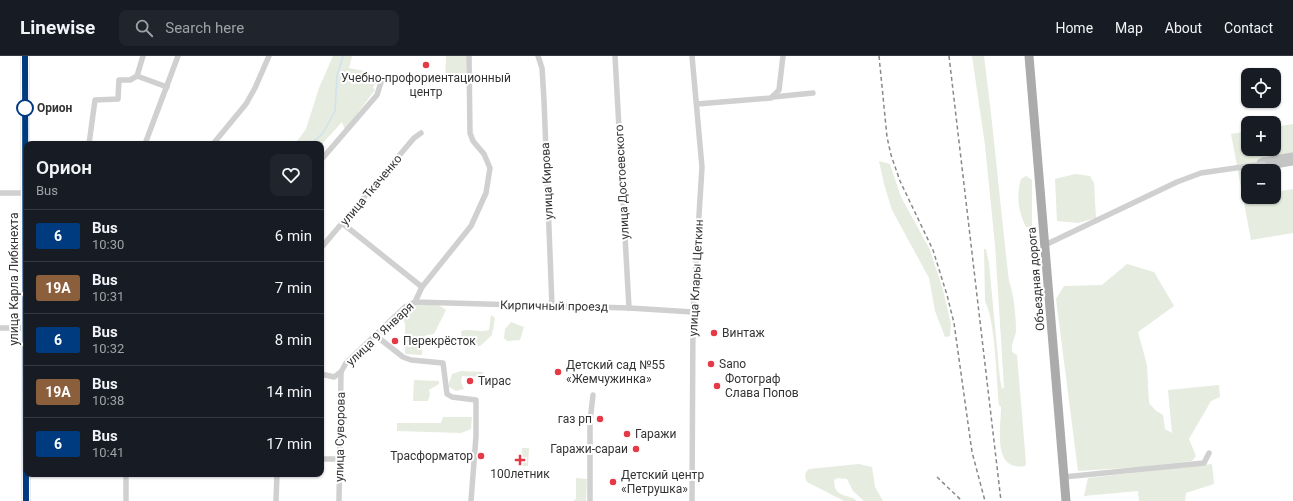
<!DOCTYPE html>
<html lang="en">
<head>
<meta charset="utf-8">
<style>
  body { margin:0; font-family:Roboto,sans-serif; background:#20242c; color:#f1f3f6; height:100vh; display:flex; flex-direction:column; font-size:15px; white-space:nowrap }
  * { box-sizing:border-box; margin:0 }
  p { font-size:13px; color:#9ea1a6 }
  .icon { flex:none; width:22px; height:22px; fill:none; stroke:currentColor; stroke-width:2; stroke-linecap:round; stroke-linejoin:round }
  .map { position:relative; flex:1; overflow:hidden }
  .sheet { position:absolute; left:24px; top:85px; width:300px; height:336px; display:flex; flex-direction:column; background:#171b24; border-radius:8px; box-shadow:0 1px 3px #0004 }
  .sheet>* { flex:none }
  .badge { padding:0 8px; border-radius:3px; font-size:14px; line-height:26px }
  .fabs { position:absolute; left:1241px; top:12px; display:grid; gap:8px }
  .fabs a { display:grid; place-items:center; width:40px; height:40px; border-radius:8px; background:#171b24; box-shadow:0 1px 3px #0004; font-size:20px }
  .map>.badge { position:absolute; translate:-50% -50%; box-shadow:0 0 0 2px #fff }
  .round { display:grid; place-items:center; flex:none; width:42px; height:42px; border-radius:8px; background:#20242c }
  .headline { display:flex; align-items:center; justify-content:space-between; height:68px; padding:0 12px }
  h1 { font-size:19px; font-weight:600; line-height:30px }
  ul { padding:0; list-style:none }
  li { display:flex; align-items:center; gap:12px; height:52px; padding:0 12px; border-top:1px solid #363941 }
  li div { flex:1 }
  li b { display:block; font-size:15px }
  li em { font-style:normal }
  li .badge { min-width:44px; font-weight:700; text-align:center }
  header { display:flex; align-items:center; gap:24px; box-sizing:border-box; height:56px; padding:0 20px; background:#171b24; border-bottom:1px solid #363941 }
  header strong { font-size:19px }
  nav { display:flex; gap:22px; margin-inline-start:auto; font-size:14px }
  .search { width:280px; height:36px; background:#20242c; display:flex; align-items:center; gap:10px; box-sizing:border-box; padding:0 14px; border-radius:8px; color:#9ea1a6; font-size:15px }
  .map>svg:first-child { display:block }
  .green { fill:#e6ecdf }
  .lines { fill:none; stroke-linecap:round; stroke-linejoin:round }
  .stream { stroke:#cfe2ee; stroke-width:1.5 }
  .taxiway { stroke:#c4c4c4; stroke-width:13 }
  .street { stroke:#d0d0d0; stroke-width:5.5 }
  .primary { stroke:#ababab; stroke-width:9 }
  .rail { stroke:#888; stroke-width:1.5; stroke-dasharray:4 3; stroke-linecap:butt }
  .line-casing { stroke:#fff; stroke-width:9 }
  .line { stroke:#003b80; stroke-width:6 }
  .poi-dot { fill:#e63946; stroke:#fff; stroke-width:1.5 }
  .stop-dot { fill:#fff; stroke:#003b80; stroke-width:2 }
  .labels { text-anchor:middle; dominant-baseline:central; stroke-width:4; stroke-linejoin:round; paint-order:stroke }
  .poi-label { font-size:12px; fill:#333; stroke:#fff; text-anchor:start }
  .stop-label { font-size:12px; font-weight:bold; fill:#333; stroke:#fff; text-anchor:start }
  .street-label { font-size:12px; fill:#333; stroke:#fff }
</style>
</head>
<body>
<header>
<strong>Linewise</strong>
<div class="search"><svg class="icon" aria-label="search" viewBox="0 0 24 24"><circle cx="10" cy="10" r="6"/><path d="M15 15l6 6"/></svg>Search here</div>
<nav><a>Home</a><a>Map</a><a>About</a><a>Contact</a></nav>
</header>
<div class="map">
<svg width="1293" height="445" viewBox="0 0 1293 445">
  <rect width="100%" height="100%" fill="#fff"/>
  <!-- green -->
  <g class="green">
    <path d="M333 0H352L349 12 369 16 376 27 373 31 375 34 345 74 342 66 321 89 295 88 306 73 319 32Z"/>
    <path d="M446 0H467L466 21 461 26H445Z"/>
    <path d="M972 0H984C994 75 1000 150 1009 225 1014 240 1016 259 1016 275 1015 283 1011 287 1012 296L1017 299 1026 407 1025 410C992 416 1001 372 1001 351L999 349C996 322 996 268 985 245L984 193H986L989 207 1000 323 1002 333 1004 331 995 189 985 89Z"/>
    <path d="M1293 68V97L1262 102 1264 115H1248V141H1274V130L1278 129 1280 135 1293 133V177L1251 184 1231 78 1248 75V93H1274V71Z"/>
    <path d="M879 105 890 108 901 141 930 194 943 234 951 268 950 280 945 281 935 255 929 222 892 154 884 128Z"/>
    <path d="M1075 118 1090 120 1094 127 1096 162 1078 167 1057 165 1055 123Z"/>
    <path d="M1026 120 1032 124V171H1026C1018 155 1016 140 1021 123Z"/>
    <path d="M1127 208 1154 216 1174 250 1138 276 1147 309 1149 347 1155 354 1163 359 1165 373 1172 377 1168 334 1219 329 1220 341 1211 345 1189 383 1196 400 1192 405 1141 411 1078 415 1056 243 1064 230 1102 229Z"/>
    <path d="M416 248H437L446 254 434 278 426 279 422 283V299L405 298V267L400 260Z"/>
    <path d="M491 259 495 262 492 279 480 290 469 291 462 285 461 275C471 272 477 277 489 274Z"/>
    <path d="M511 266 524 271 520 284 507 285 504 282 505 273Z"/>
    <path d="M461 315 484 316 479 321 462 320 461 326 464 333 456 335 448 330 452 318Z"/>
    <path d="M414 324 439 325V328L429 334 430 338 428 345H413Z"/>
    <path d="M443 361H472L471 373 461 377 397 375V367H441Z"/>
    <path d="M522 392H529L528 410H521Z"/>
    <path d="M859 408 872 411 875 431 883 445H864L853 435 847 423 838 422 834 424 835 432C840 442 850 438 857 445H844L807 426C804 421 805 416 809 413Z"/>
    <path d="M1212 408 1214 428 1186 437 1185 445H1139L1138 435 1084 440 1088 422Z"/>
    <path d="M576 422 587 423 586 445H573L576 443Z"/>
  </g>
  <g class="lines">
    <!-- stream -->
    <path class="stream" d="M311 88 323 77 335 55 337 20 343 0"/>
    <!-- taxiway -->
    <path class="taxiway" d="M1263 108 1293 103"/>
    <!-- street -->
    <g class="street">
      <path d="M538 0 542 12 544 44 552 250"/>
      <path d="M615 0 629 252"/>
      <path d="M692 0 702 111 693 256 692 445"/>
      <path d="M137 20 167 31"/>
      <path d="M773 41 813 37"/>
      <path d="M697 48 771 42 779 34 783 0"/>
      <path d="M89 88 95 44 118 43 119 24H130L137 20 143 0"/>
      <path d="M145 88 178 0"/>
      <path d="M213 88 246 48 255 32 269 0"/>
      <path d="M321 104 377 39 382 23"/>
      <path d="M0 137H26"/>
      <path d="M342 167 422 231"/>
      <path d="M1045 189 1177 126 1201 117 1263 108"/>
      <path d="M321 192 414 82 421 77"/>
      <path d="M415 246 629 252 693 256"/>
      <path d="M0 272H26"/>
      <path d="M375 279 403 301 411 304 443 307 447 338 452 341 476 344V380L471 445"/>
      <path d="M321 318 334 321 341 316 346 307 405 251 415 246 422 231 471 170 486 137 490 112 484 98 473 85 470 77 469 0"/>
      <path d="M321 403H340"/>
      <path d="M126 418V445"/>
      <path d="M1064 421 1204 407 1209 397"/>
      <path d="M276 445 277 418"/>
      <path d="M339 445 341 316"/>
      <path d="M590 445V365L593 339"/>
    </g>
    <!-- primary -->
    <g class="primary">
      <path d="M25 0 26 445"/>
      <path d="M1029 0 1066 445"/>
    </g>
    <!-- rail -->
    <g class="rail">
      <path d="M879 0 887 81 891 99 900 125 933 194 947 239 954 267 972 396 985 445"/>
      <path d="M949 0 1001 445"/>
      <path d="M937 421 962 445"/>
    </g>
  </g>
  <g class="lines">
    <defs>
      <path id="line" d="M25 0 26 445"/>
    </defs>
    <!-- line casing -->
    <use href="#line" class="line-casing"/>
    <!-- line -->
    <use href="#line" class="line"/>
  </g>
  <!-- markers -->
  <g class="poi-dot">
    <circle cx="426" cy="9" r="4"/>
    <circle cx="714" cy="277" r="4"/>
    <circle cx="395" cy="285" r="4"/>
    <circle cx="711" cy="308" r="4"/>
    <circle cx="558" cy="316" r="4"/>
    <circle cx="470" cy="325" r="4"/>
    <circle cx="717" cy="330" r="4"/>
    <circle cx="600" cy="363" r="4"/>
    <circle cx="627" cy="378" r="4"/>
    <circle cx="636" cy="393" r="4"/>
    <circle cx="481" cy="400" r="4"/>
    <path d="M518 398h4v4h4v4h-4v4h-4v-4h-4v-4h4z"/>
    <circle cx="613" cy="426" r="4"/>
  </g>
  <circle class="stop-dot" cx="25" cy="52" r="8"/>
  <g class="labels">
    <!-- poi labels -->
    <g class="poi-label">
      <text x="426" y="22" text-anchor="middle">Учебно-профориентационный<tspan x="426" dy="14">центр</tspan></text>
      <text x="722" y="277">Винтаж</text>
      <text x="403" y="285">Перекрёсток</text>
      <text x="719" y="308">Sano</text>
      <text x="566" y="309">Детский сад №55<tspan x="566" dy="14">«Жемчужинка»</tspan></text>
      <text x="725" y="323">Фотограф<tspan x="725" dy="14">Слава Попов</tspan></text>
      <text x="478" y="325">Тирас</text>
      <text x="592" y="363" text-anchor="end">газ рп</text>
      <text x="635" y="378">Гаражи</text>
      <text x="628" y="393" text-anchor="end">Гаражи-сараи</text>
      <text x="473" y="400" text-anchor="end">Трасформатор</text>
      <text x="520" y="418" text-anchor="middle">100летник</text>
      <text x="621" y="419">Детский центр<tspan x="621" dy="14">«Петрушка»</tspan></text>
    </g>
    <!-- stop labels -->
    <g class="stop-label">
      <text x="37" y="52">Орион</text>
    </g>
    <!-- street labels -->
    <g class="street-label">
      <text transform="translate(547 125) rotate(-93)">улица Кирова</text>
      <text transform="translate(622 126) rotate(-93)">улица Достоевского</text>
      <text transform="translate(371 134) rotate(-50)">улица Ткаченко</text>
      <text transform="translate(696 222) rotate(-87)">улица Клары Цеткин</text>
      <text transform="translate(14 223) rotate(-90)">улица Карла Либкнехта</text>
      <text transform="translate(1036 223) rotate(-95)">Объездная дорога</text>
      <text transform="translate(554 250) rotate(1)">Кирпичный проезд</text>
      <text transform="translate(380 278) rotate(-43)">улица 9 Января</text>
      <text transform="translate(340 381) rotate(-89)">улица Суворова</text>
    </g>
  </g>
</svg>
<div class="fabs">
<a><svg class="icon" aria-label="locate" viewBox="0 0 24 24"><circle cx="12" cy="12" r="6"/><path d="M12 2v4M12 18v4M2 12h4M18 12h4"/></svg></a>
<a>+</a>
<a>−</a>
</div>
<section class="sheet">
<div class="headline"><div><h1>Орион</h1><p>Bus</p></div><a class="round"><svg class="icon" aria-label="heart" viewBox="0 0 24 24"><path d="M12 20l-8-8c-3-5 5-10 8-4 3-6 11-1 8 4z"/></svg></a></div>
<ul>
<li><span class="badge" style="background:#003b80;color:#fff">6</span><div><b>Bus</b><p>10:30</p></div><em>6 min</em></li>
<li><span class="badge" style="background:#8b5e3c;color:#fff">19А</span><div><b>Bus</b><p>10:31</p></div><em>7 min</em></li>
<li><span class="badge" style="background:#003b80;color:#fff">6</span><div><b>Bus</b><p>10:32</p></div><em>8 min</em></li>
<li><span class="badge" style="background:#8b5e3c;color:#fff">19А</span><div><b>Bus</b><p>10:38</p></div><em>14 min</em></li>
<li><span class="badge" style="background:#003b80;color:#fff">6</span><div><b>Bus</b><p>10:41</p></div><em>17 min</em></li>
</ul>
</section>
</div>
</body>
</html>
